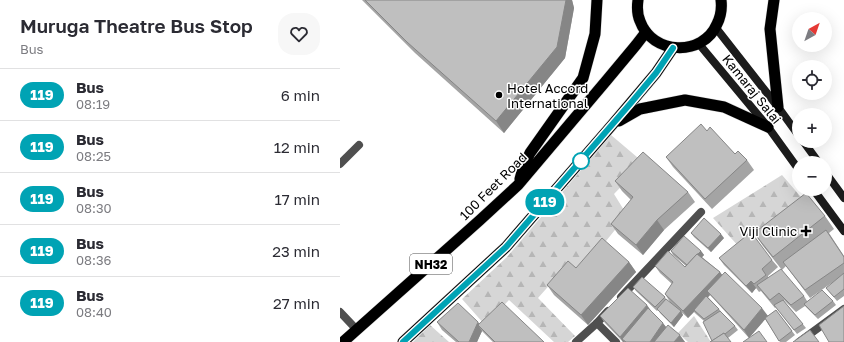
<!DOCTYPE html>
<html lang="en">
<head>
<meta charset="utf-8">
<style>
  body { margin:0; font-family:"Golos Text",sans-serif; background:#f7f7f7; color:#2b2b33; height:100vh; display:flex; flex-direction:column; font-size:15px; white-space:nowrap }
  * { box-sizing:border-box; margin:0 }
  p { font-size:13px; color:#7c7c81 }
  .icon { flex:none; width:22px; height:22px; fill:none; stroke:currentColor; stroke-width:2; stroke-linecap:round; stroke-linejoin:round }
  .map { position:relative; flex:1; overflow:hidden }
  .details { display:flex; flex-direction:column; background:#fff; width:340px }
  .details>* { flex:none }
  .badge { padding:0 8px; border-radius:13px; font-size:14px; line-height:26px }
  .needle { width:26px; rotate:40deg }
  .fabs { position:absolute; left:452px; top:12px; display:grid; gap:8px }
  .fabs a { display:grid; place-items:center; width:40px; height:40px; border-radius:50%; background:#fff; box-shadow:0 4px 16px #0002; font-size:20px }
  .map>.badge { position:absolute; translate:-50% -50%; box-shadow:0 0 0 2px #fff }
  .round { display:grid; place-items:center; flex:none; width:42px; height:42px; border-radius:16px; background:#f7f7f7 }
  .summary { display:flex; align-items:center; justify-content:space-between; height:68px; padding:0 20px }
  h1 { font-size:19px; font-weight:600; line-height:30px }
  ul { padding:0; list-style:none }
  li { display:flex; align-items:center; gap:12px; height:52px; padding:0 20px; border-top:1px solid #e1e1e2 }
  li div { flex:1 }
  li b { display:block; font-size:15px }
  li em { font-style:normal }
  li .badge { min-width:44px; font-weight:700; text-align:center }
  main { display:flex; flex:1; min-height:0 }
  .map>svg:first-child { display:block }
  .forest { fill:url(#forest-firs) }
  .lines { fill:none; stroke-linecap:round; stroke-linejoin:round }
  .trunk-casing { stroke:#dbdbdb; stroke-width:12 }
  .minor { stroke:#4f4f4f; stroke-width:8 }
  .secondary { stroke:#1c1c1c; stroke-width:8 }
  .trunk { stroke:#000; stroke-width:11 }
  .wall { fill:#a4a4a4 }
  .shaded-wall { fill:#868686 }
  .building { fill:#bfbfbf; stroke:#868686 }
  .line-casing { stroke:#fff; stroke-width:9 }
  .line { stroke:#00a3b4; stroke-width:6 }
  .poi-dot { fill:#000; stroke:#fff; stroke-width:1.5 }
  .stop-dot { fill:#fff; stroke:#00a3b4; stroke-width:2 }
  .labels { text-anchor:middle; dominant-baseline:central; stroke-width:3; stroke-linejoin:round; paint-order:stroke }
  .shield { fill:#fff; stroke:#4c4c4c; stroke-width:1 }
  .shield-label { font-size:12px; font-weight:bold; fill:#000 }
  .poi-label { font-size:13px; fill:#000; stroke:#fff; text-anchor:start }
  .street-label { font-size:13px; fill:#000; stroke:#fff }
</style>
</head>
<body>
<main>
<section class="details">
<div class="summary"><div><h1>Muruga Theatre Bus Stop</h1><p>Bus</p></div><a class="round"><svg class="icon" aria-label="heart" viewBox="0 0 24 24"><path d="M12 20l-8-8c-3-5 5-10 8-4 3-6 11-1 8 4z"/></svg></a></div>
<ul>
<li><span class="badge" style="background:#00a3b4;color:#fff">119</span><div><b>Bus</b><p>08:19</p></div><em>6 min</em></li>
<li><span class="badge" style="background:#00a3b4;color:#fff">119</span><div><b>Bus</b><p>08:25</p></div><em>12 min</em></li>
<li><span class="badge" style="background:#00a3b4;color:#fff">119</span><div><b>Bus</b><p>08:30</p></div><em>17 min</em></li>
<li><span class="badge" style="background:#00a3b4;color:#fff">119</span><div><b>Bus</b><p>08:36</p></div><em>23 min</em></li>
<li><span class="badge" style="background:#00a3b4;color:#fff">119</span><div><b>Bus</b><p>08:40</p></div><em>27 min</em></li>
</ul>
</section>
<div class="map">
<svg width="504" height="342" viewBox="0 0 504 342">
  <defs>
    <pattern id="forest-firs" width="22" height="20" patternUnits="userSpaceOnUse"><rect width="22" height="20" fill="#d6d6d6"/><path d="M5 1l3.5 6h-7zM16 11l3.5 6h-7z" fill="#b6b6b6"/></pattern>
  </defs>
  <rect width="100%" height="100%" fill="#fff"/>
  <!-- forest -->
  <g class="forest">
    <path d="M271 135 304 163 274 194 287 215 241 272 229 263 198 298 235 336 228 342H214L169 300 145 325 122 299 167 257Z"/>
    <path d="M442 175 468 205 416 234 400 248 373 218Z"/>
    <path d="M354 316 371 342H348L338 333Z"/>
    <path d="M90 325 109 342H73Z"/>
  </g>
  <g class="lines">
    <defs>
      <g id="trunk">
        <path d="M298 0C297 7 297 14 300 21 312 55 363 57 377 24 381 16 382 8 381 0"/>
        <path d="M434 0 430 29 438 107"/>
        <path d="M279 121 300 109 345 100 384 107 428 127"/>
        <path d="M180 179 183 168 190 153 243 78 255 34 257 0"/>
        <path d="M3 342 140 220 178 185 266 81 296 45 306 32"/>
        <path d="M63 342 166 247 272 125 316 73 333 48"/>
      </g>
    </defs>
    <!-- trunk casing -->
    <use href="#trunk" class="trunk-casing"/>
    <!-- minor -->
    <g class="minor">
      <path d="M0 164 19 145"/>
      <path d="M281 297 361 212"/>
      <path d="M0 312 17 330"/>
      <path d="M257 323 276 342"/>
      <path d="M236 342 257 323 268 311"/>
      <path d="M459 342 504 309"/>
    </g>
    <!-- secondary -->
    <g class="secondary">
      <path d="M376 28 438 107 459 136"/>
      <path d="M359 44 428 127 459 170"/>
      <path d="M463 141 479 163"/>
      <path d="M485 172 504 198"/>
      <path d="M473 189 504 231"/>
    </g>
    <!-- trunk -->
    <use href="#trunk" class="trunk"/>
  </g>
  <!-- wall -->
  <g class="wall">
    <path d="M22 0H232L234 8 225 58 164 133 75 53Z"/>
    <path d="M367 131 395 154 407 160 414 170 372 209 333 167 326 157Z"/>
    <path d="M275 181 348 192 355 202 324 230 303 255 278 234 271 224 291 200 282 191Z"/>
    <path d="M485 216 494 229 489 233 504 256V296L497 301 486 288 496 280 470 298 446 266 442 270 423 246 414 233Z"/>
    <path d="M351 233 384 238 371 252 354 237Z"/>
    <path d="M331 251H361L364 255 362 257 380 272 382 275 428 316 436 310 455 335 446 342H440L425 319 409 338 373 298 370 295 368 297 379 309 382 313 395 326 398 330 388 338 372 341 364 321 356 314 354 312 348 318 330 302 325 294 332 284 320 273 315 266 345 267 346 266 333 255Z"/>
    <path d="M379 258 432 260 438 267 428 276V277L464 296 467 301H493L496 305 478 319 465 306 456 312 444 300V301L466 328 457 334 436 307 435 308 421 291 419 292 416 288 412 293 384 265Z"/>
    <path d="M289 262 296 272 248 325 214 295 207 285 236 268Z"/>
    <path d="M293 287 325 297 326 299 341 311 343 315 334 327 320 313 318 310 317 311 296 291Z"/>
    <path d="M312 312 326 327 345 342H283L265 323 260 316Z"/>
    <path d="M97 322 139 324 204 342H153L142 331 137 342H116L102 330Z"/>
  </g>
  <!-- shaded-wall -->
  <g class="shaded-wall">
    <path d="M226 0H232L234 8 225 58 164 133 156 121Z"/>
    <path d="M317 220 324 230 303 255 296 245Z"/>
    <path d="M381 234 384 238 371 252 368 248Z"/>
    <path d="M361 251 364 255 350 270 347 266Z"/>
    <path d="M289 262 296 272 248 325 241 315Z"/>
    <path d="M380 272 385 279 367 291 370 295 348 318 343 311Z"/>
    <path d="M411 281 416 288 412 293 406 286Z"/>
    <path d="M307 305 312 312 282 339 285 342H283L280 337Z"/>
    <path d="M422 308 428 316 409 338 404 330Z"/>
    <path d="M341 311 343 315 334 327 331 323Z"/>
    <path d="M138 322 143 329 138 325 142 331 137 342H129Z"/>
    <path d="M323 323 329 331 320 342H310Z"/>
    <path d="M340 335 345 342H334Z"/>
  </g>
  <!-- building -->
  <g class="building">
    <path d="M25 0H226L217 47 156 121 67 42Z"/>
    <path d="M361 124 367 131 370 127 395 154 398 151 407 160 365 199 326 157Z"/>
    <path d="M303 152 348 192 317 220 296 245 271 224 293 197 275 181Z"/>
    <path d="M466 193 485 216 433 257 414 233Z"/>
    <path d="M364 218 381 234 368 248 351 233Z"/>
    <path d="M486 230 504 257V263L465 290 443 262Z"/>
    <path d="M411 232 432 260 422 269 426 275 414 284 411 281 406 286 379 258Z"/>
    <path d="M344 236 361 251 358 254H357L347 265 331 251Z"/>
    <path d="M262 238 289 262 241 315 207 285 228 261 236 268Z"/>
    <path d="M328 251 345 267 357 254 380 272 343 311 325 294 333 282 315 266Z"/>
    <path d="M441 269 464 296 451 305 439 293 430 300 417 285Z"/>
    <path d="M385 272 422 308 404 330 367 291Z"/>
    <path d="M504 273V289L494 297 486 288Z"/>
    <path d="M302 277 325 297 315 307 293 287Z"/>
    <path d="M288 288 307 305 280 337 260 316Z"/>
    <path d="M482 290 493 301 475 315 464 304Z"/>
    <path d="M366 296 379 309 364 319 354 310Z"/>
    <path d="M326 299 341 311 331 323 317 309Z"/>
    <path d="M443 300 463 324 454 330 434 305Z"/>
    <path d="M162 302 204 342H155L138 325Z"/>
    <path d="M118 303 138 322 129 342H119L97 322Z"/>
    <path d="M504 306V342H489L479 325Z"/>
    <path d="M308 308 323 323 310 342H286L282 339Z"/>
    <path d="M436 310 452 331 439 341 425 318Z"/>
    <path d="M380 311 395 326 385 334 384 333 372 341 363 322Z"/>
    <path d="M328 325 340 335 334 342H314Z"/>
    <path d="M470 330 479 342H453Z"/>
    <path d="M419 331 427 342H403Z"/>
    <path d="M384 333 391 342H370Z"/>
  </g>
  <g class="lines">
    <defs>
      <path id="line" d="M63 342 166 247 290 104 316 73 333 48"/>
    </defs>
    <!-- line casing -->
    <use href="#line" class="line-casing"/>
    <!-- line -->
    <use href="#line" class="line"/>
  </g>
  <!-- markers -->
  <g class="poi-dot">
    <circle cx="159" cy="95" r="4"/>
    <path d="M464 225h4v4h4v4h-4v4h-4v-4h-4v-4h4z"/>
  </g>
  <circle class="stop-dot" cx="241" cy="161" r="8"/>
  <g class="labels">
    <!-- shield labels -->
    <rect class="shield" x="70" y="254" width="42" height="20" rx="3"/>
    <g class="shield-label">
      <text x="91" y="264">NH32</text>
    </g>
    <!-- poi labels -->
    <g class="poi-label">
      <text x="167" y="88">Hotel Accord<tspan x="167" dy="15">International</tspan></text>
      <text x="457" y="231" text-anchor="end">Viji Clinic</text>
    </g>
    <!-- street labels -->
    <g class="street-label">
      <text transform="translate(412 89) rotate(51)">Kamaraj Salai</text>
      <text transform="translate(153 186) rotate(-45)">100 Feet Road</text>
    </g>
  </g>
</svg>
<div class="fabs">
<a><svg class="needle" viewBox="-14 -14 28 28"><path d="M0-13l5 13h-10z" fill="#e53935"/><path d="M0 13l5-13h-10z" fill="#7c7c81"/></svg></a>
<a><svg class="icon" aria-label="locate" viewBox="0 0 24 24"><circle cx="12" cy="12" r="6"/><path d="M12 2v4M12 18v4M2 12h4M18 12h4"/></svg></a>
<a>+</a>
<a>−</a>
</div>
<b class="badge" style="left:205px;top:202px;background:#00a3b4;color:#fff">119</b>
</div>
</main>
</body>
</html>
